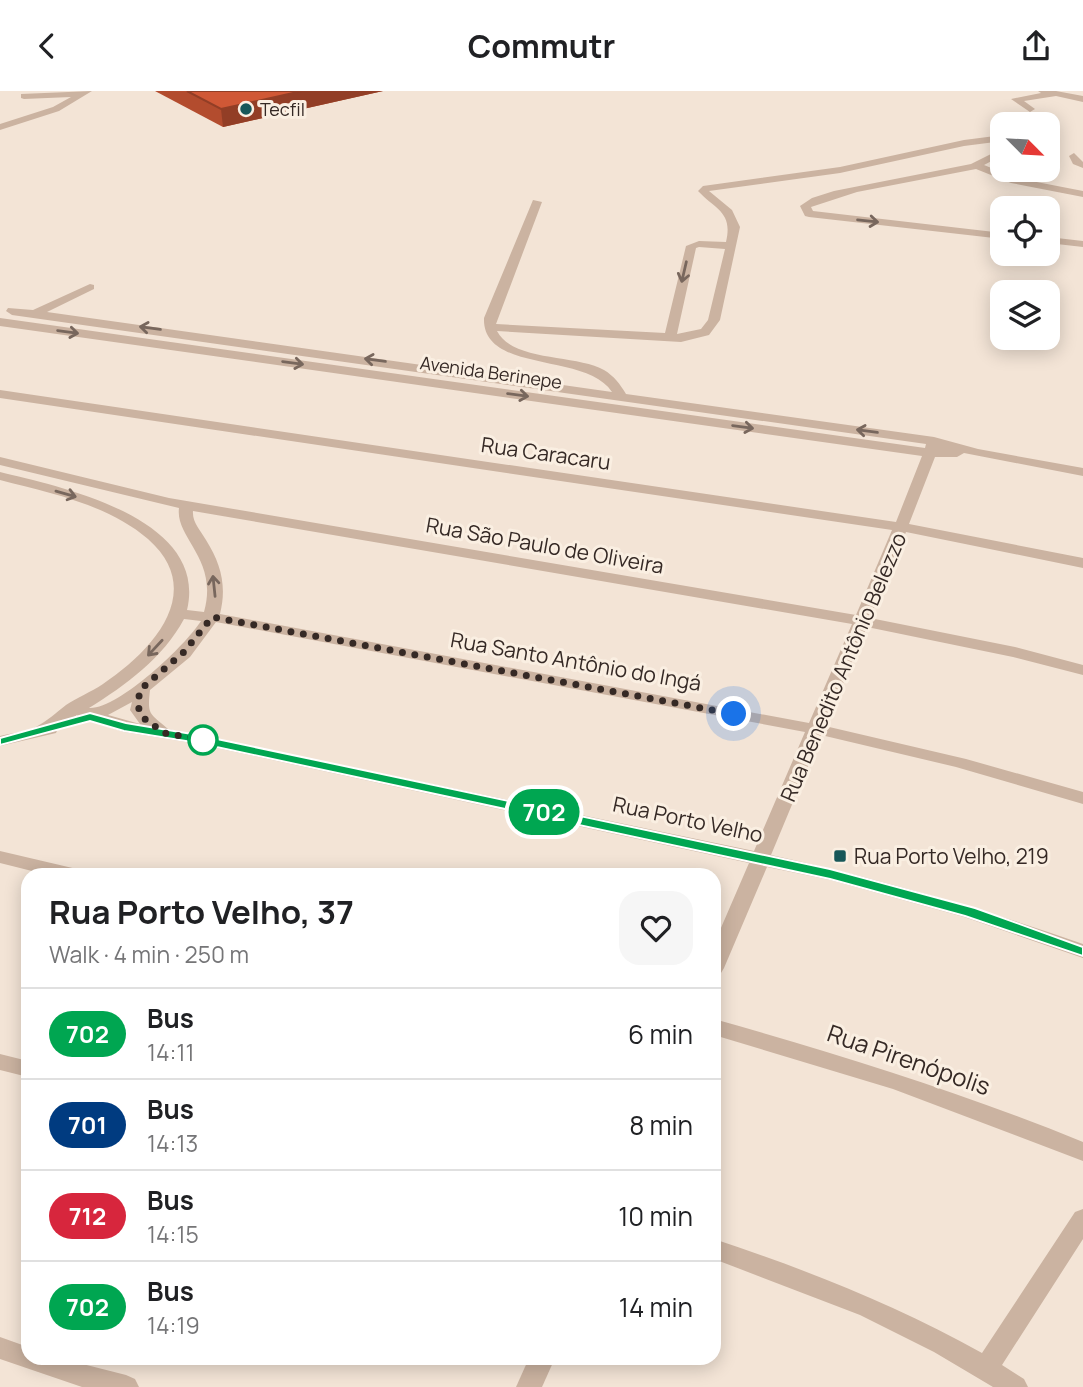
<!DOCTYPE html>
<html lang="en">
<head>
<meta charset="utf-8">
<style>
  body { margin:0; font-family:Manrope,sans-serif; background:#f6f6f6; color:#202124; height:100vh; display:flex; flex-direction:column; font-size:26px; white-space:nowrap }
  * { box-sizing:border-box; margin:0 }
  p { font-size:23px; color:#757577 }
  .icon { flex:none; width:38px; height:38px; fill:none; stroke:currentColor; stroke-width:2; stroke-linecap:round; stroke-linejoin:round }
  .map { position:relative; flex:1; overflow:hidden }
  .side { position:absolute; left:21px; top:777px; width:700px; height:497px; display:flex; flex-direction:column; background:#fff; border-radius:21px; box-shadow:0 4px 18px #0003 }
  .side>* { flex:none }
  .badge { padding:0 14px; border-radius:23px; font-size:24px; line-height:46px }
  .needle { width:46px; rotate:114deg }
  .tools { position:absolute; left:990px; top:21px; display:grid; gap:14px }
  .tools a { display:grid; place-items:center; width:70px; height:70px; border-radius:14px; background:#fff; box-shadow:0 4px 18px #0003; font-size:35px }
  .you { position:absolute; width:35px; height:35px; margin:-18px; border:5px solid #fff; border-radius:50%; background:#1a73e8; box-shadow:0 0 0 10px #1a73e833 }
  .map>.badge { position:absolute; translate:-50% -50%; box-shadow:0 0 0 4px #fff }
  .round { display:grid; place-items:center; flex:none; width:74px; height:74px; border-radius:21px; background:#f6f6f6 }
  .headline { display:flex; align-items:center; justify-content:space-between; height:119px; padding:0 28px }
  h1 { font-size:33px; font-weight:700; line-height:52px }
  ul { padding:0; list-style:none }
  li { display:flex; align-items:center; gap:21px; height:91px; padding:0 28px; border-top:2px solid #e0e0e0 }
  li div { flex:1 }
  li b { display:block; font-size:26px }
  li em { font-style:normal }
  li .badge { min-width:77px; font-weight:700; text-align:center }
  header { display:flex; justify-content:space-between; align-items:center; height:91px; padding:0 28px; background:#fff; font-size:32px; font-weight:700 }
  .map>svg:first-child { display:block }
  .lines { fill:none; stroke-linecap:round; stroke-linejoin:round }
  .minor { fill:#cbb3a1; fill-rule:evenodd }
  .wall { fill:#b34c2e }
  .shaded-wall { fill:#923e26 }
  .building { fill:#d05836; stroke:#923e26; stroke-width:2 }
  .oneway { stroke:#78675d }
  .line { fill:#00a651; stroke:#fff; stroke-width:2 }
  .walk { stroke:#352925; stroke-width:7; stroke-dasharray:0 12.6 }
  .poi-dot { fill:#175759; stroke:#faefe2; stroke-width:2.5 }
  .stop-dot { fill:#fff; stroke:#00a651; stroke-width:3.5 }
  .labels { text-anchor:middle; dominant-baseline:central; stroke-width:6; stroke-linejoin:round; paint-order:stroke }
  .far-poi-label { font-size:18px; fill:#352925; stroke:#faefe2; text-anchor:start }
  .far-street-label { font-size:18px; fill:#352925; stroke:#faefe2 }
  .street-label { font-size:21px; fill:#352925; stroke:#faefe2 }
  .poi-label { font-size:21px; fill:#352925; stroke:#faefe2; text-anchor:start }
  .near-street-label { font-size:24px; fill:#352925; stroke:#faefe2 }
</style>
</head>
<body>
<header><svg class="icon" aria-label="back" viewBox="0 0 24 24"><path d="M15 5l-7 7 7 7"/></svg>Commutr<svg class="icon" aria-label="share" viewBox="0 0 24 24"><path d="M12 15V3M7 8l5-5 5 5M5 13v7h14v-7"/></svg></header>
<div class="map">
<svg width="1083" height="1296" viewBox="0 0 1083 1296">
  <rect width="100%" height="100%" fill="#f3e4d6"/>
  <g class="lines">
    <!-- minor -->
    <g class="minor">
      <path d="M92 0 59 20 0 39V33L53 16 71 6 24 8 21 7V3Z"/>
      <path d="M1038 0H1056L1083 5V11L1056 5 1024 10 1035 18 1030 21 1011 8 1041 2Z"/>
      <path d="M1003 44V50L964 55 840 82 709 100 732 119 740 136 720 229 709 244 681 251 497 240C513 271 577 263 604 279 614 285 620 293 626 303L934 346 978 358 1083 377V385L964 362 957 366H935L909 433 1083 467V477L906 441 870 527 1015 556 1083 574V584L1013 566 867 536 825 635 966 668 1083 701V713L956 676 821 644 771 764C877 787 980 817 1083 853V867L964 826 830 789 767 776 724 877 721 882 714 884V853L749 772 198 653 124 641 93 631H81L77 624 58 637 56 642 0 655V645C11 642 26 641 36 636 47 630 57 621 66 614 76 607 91 601 103 593 151 561 208 501 148 448 107 413 50 402 0 389V381C62 396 209 427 187 519L204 521C219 468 175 447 179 417L0 374V366L169 407 856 524 892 439 0 307V299L896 431 922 365 0 235V227L925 357 926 353 12 224 6 220 8 217 33 219 90 193 94 194V198L47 221 612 301C586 261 482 283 484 227L533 109 542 111 496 233 665 242 686 155 699 150 726 151C733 121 716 119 698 100L703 95 840 76 964 49ZM699 156 725 158 708 229 701 238 677 243 696 157ZM193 420 852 533 809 632 220 523C227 495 221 473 206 449 200 439 192 431 193 420ZM184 528 201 530C186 554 118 619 89 617 126 594 163 567 184 528ZM216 531 805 641 754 760 168 638C150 622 147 625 150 599L190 566ZM132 611 130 619 140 633 108 624Z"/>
      <path d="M1003 57V64L984 74 1016 87 1083 100V106L1011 92 976 78 857 101 811 116 813 120 1003 142V148L809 126 805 125 800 115 812 107 834 100 971 73Z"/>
      <path d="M1074 62 1083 71V77L1073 73 1069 65Z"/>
      <path d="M1048 146 1083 150V156L1048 152Z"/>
      <path d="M0 760 81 779 84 784H48L0 772Z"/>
      <path d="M714 928C839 963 963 1002 1083 1051V1070L893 998 714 944Z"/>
      <path d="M0 963 28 970V986L0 979Z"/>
      <path d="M1083 1118V1148L1002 1274 1024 1288 1028 1296H993L934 1261 860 1224 714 1168V1148C807 1179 896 1214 982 1262L1075 1121Z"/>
      <path d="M0 1246 28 1256V1267H59L126 1284 135 1288 139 1296H82L0 1268Z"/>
      <path d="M529 1267H555L542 1296H516Z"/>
    </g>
  </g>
  <!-- wall -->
  <path class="wall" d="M155 0H383L223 36Z"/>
  <!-- shaded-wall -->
  <path class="shaded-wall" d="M302 0H383L223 36 221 18Z"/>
  <!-- building -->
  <path class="building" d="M187 0H302L221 18Z"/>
  <!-- one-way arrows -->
  <defs><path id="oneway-shaft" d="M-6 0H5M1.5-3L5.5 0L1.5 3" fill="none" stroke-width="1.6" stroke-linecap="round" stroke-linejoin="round" transform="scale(1.75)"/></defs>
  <g class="oneway">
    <use href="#oneway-shaft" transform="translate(868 130) rotate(6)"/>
    <use href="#oneway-shaft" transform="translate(684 181) rotate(103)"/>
    <use href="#oneway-shaft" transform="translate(150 237) rotate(-172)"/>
    <use href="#oneway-shaft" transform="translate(68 241) rotate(8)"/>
    <use href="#oneway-shaft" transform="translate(375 269) rotate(-172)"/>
    <use href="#oneway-shaft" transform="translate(293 272) rotate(8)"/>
    <use href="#oneway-shaft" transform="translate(518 304) rotate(8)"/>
    <use href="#oneway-shaft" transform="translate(743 336) rotate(8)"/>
    <use href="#oneway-shaft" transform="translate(867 340) rotate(-172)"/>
    <use href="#oneway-shaft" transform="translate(66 403) rotate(16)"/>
    <use href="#oneway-shaft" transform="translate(214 495) rotate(-96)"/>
    <use href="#oneway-shaft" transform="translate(155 557) rotate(133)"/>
  </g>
  <!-- line -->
  <path class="line" d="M90 622 126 632 198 644 830 778 975 817 1083 856V865L965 825 830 788 198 652 124 640 90 630 0 654V647Z"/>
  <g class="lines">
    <!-- walk -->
    <path class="walk" d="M203 649 164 642 145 628 139 619 138 608 142 597 184 561 212 526 734 623"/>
  </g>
  <!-- markers -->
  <g class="poi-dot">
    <circle cx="246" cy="18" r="7"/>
    <rect x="833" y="758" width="14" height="14" rx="3.5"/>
  </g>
  <circle class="stop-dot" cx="203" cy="649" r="14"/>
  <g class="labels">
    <!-- far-poi labels -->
    <g class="far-poi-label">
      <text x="260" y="18">Tecfil</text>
    </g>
    <!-- far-street labels -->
    <g class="far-street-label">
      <text transform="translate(491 281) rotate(8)">Avenida Berinepe</text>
    </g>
    <!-- street labels -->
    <g class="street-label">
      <text transform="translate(546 362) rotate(8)">Rua Caracaru</text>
      <text transform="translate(545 454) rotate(10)">Rua São Paulo de Oliveira</text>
      <text transform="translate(576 570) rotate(10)">Rua Santo Antônio do Ingá</text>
      <text transform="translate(843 576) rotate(-67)">Rua Benedito Antônio Belezzo</text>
      <text transform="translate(688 728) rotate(12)">Rua Porto Velho</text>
    </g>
    <!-- poi labels -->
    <g class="poi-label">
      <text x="854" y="765">Rua Porto Velho, 219</text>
    </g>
    <!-- near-street labels -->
    <g class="near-street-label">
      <text transform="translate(909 968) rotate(19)">Rua Pirenópolis</text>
    </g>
  </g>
</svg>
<div class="tools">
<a><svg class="needle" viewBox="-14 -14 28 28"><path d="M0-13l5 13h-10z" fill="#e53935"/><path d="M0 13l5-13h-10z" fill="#757577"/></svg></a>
<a><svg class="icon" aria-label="locate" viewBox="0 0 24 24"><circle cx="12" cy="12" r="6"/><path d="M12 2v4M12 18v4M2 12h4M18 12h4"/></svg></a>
<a><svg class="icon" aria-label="layers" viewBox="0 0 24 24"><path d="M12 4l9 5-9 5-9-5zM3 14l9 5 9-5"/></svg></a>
</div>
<div class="you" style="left:734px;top:623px"></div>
<b class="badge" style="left:544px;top:721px;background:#00a651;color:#fff">702</b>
<section class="side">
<div class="headline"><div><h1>Rua Porto Velho, 37</h1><p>Walk · 4 min · 250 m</p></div><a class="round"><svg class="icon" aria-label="heart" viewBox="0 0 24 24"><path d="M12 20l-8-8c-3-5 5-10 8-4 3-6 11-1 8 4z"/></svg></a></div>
<ul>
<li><span class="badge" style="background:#00a651;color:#fff">702</span><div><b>Bus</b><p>14:11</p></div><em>6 min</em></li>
<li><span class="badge" style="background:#003b80;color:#fff">701</span><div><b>Bus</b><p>14:13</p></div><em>8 min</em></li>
<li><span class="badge" style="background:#d7263d;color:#fff">712</span><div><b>Bus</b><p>14:15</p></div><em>10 min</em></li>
<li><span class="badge" style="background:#00a651;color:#fff">702</span><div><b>Bus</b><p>14:19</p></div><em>14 min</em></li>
</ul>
</section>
</div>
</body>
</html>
